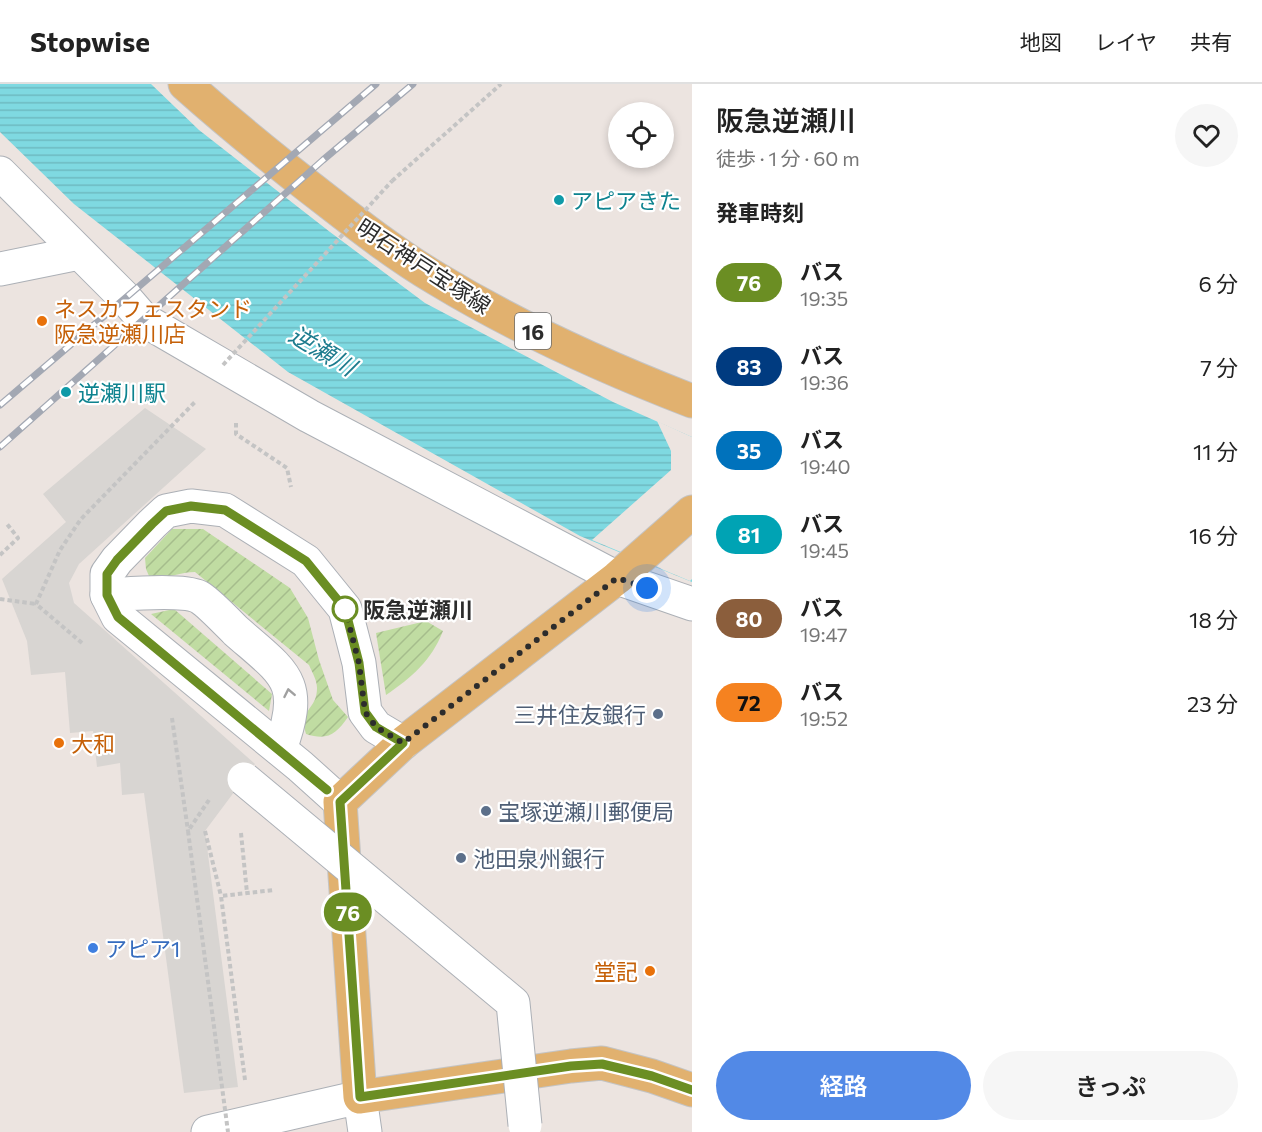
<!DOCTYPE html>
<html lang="ja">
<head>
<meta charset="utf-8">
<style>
  body { margin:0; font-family:Commissioner,"Noto Sans JP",sans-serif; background:#f6f6f6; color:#222; height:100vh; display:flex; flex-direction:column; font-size:22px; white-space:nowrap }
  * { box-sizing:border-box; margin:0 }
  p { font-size:20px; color:#767676 }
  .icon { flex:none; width:33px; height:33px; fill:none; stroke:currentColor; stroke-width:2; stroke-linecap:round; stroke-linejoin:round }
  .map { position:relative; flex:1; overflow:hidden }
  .side { display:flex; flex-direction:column; background:#fff; width:570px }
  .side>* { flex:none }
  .badge { padding:0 12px; border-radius:20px; font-size:21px; line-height:39px }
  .controls { position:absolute; left:608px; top:18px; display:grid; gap:12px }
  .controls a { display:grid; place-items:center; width:66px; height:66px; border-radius:50%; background:#fff; box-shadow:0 3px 9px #0003; font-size:30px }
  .you { position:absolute; width:30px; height:30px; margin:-15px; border:4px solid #fff; border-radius:50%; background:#1a73e8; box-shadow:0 0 0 9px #1a73e833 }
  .map>.badge { position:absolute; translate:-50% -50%; box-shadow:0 0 0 3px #fff }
  h2 { padding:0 24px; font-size:22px; line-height:54px }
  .round { display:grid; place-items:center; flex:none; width:63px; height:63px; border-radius:32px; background:#f6f6f6 }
  .headline { display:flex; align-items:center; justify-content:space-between; height:102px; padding:0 24px }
  h1 { font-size:28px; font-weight:600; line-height:45px }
  .button { display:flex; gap:12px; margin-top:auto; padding:12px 24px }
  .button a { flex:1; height:69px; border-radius:36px; background:#5289e6; color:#fff; font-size:24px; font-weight:600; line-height:69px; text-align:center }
  .button a+a { background:#f6f6f6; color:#222 }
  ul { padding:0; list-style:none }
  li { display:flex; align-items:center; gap:18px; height:84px; padding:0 24px }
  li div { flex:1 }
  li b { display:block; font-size:22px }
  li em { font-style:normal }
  li .badge { min-width:66px; font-weight:700; text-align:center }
  header { display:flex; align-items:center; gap:36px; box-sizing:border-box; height:84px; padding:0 30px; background:#fff; border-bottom:2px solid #e0e0e0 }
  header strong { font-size:28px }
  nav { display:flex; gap:33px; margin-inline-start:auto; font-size:21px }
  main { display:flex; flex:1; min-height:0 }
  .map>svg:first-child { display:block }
  .garden { fill:url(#garden-furrows) }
  .plaza { fill:#d8d5d2 }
  .water { fill:url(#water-rules) }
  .pier { fill:#ece4e0 }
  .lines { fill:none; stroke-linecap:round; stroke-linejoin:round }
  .minor-casing { stroke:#acb0b6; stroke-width:35 }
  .major-casing { stroke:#c4c4c4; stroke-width:35 }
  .path { stroke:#c4c4c4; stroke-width:4; stroke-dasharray:4.5 3; stroke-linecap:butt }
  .minor { stroke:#fff; stroke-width:33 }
  .major { stroke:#e1b16f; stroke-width:33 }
  .rail-casing { stroke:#a3a8b3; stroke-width:7 }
  .rail { stroke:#fff; stroke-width:4.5; stroke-dasharray:14; stroke-linecap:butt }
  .minor-bridge-casing { stroke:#acb0b6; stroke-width:35; stroke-linecap:butt }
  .path-bridge { stroke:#c4c4c4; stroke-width:4; stroke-dasharray:4.5 3; stroke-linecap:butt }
  .minor-bridge { stroke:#fff; stroke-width:33 }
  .oneway { stroke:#a0a0a0 }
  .line-casing { stroke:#fff; stroke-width:14 }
  .line { stroke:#6b8e23; stroke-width:9 }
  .walk { stroke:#2c2c2c; stroke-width:6; stroke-dasharray:0 10.8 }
  .culture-dot { fill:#0f9aa8; stroke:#fff; stroke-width:2 }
  .food-dot { fill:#e8710a; stroke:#fff; stroke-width:2 }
  .stop-dot { fill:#fff; stroke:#6b8e23; stroke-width:3 }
  .service-dot { fill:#5c6f8a; stroke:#fff; stroke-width:2 }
  .shop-dot { fill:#3f7fe0; stroke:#fff; stroke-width:2 }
  .labels { text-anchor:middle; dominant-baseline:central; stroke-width:4.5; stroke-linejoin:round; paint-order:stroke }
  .shield { fill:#fff; stroke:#6b6b6b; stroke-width:1.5 }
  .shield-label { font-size:21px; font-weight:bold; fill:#2c2c2c }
  .culture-label { font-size:22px; fill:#0d838f; stroke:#fff; text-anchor:start }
  .street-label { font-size:22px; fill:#2c2c2c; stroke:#fff }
  .food-label { font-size:22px; fill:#c56008; stroke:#fff; text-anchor:start }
  .stop-label { font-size:22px; font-weight:bold; fill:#2c2c2c; stroke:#fff; text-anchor:start }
  .service-label { font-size:22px; fill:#4e5e75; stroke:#fff; text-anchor:start }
  .shop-label { font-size:22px; fill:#366cbe; stroke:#fff; text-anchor:start }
  .water-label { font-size:24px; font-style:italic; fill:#1d7c8e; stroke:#fff }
</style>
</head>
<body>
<header>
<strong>Stopwise</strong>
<nav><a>地図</a><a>レイヤ</a><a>共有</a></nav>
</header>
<main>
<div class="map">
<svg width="692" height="1048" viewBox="0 0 692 1048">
  <defs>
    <pattern id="garden-furrows" width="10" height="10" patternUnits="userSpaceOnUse" patternTransform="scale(1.5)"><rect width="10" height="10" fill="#c0dca2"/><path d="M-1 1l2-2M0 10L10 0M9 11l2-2" fill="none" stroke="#a5bd8c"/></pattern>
    <pattern id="water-rules" width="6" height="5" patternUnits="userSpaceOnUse" patternTransform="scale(1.5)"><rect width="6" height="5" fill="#7fd9e1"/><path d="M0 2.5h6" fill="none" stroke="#6ebac1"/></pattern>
  </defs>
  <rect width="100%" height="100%" fill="#ece4e0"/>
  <!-- garden -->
  <g class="garden">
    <path d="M172 445H203L290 504 308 534 319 576 333 616 348 633C336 650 328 657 306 650 298 624 317 627 317 604 317 596 312 588 309 581L195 488C179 488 163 497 149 492L146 485 145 474Z"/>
    <path d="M174 525 272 610 269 627 151 530Z"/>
    <path d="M426 537 443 547C431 577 412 593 386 611L376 549Z"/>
  </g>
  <!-- plaza -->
  <path class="plaza" d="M145 324 206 365 79 480 69 499 74 519 255 680 205 747 238 1003 184 1009 144 709 122 711 120 679 97 683 93 647 70 649 65 588 31 591 27 557 2 495 66 438 43 410Z"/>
  <!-- water -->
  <path class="water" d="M0 0H151L199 46 330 148 425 219 613 318 692 353V498L580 452 288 288 74 120 0 48Z"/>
  <!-- pier -->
  <path class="pier" d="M657 337 692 353V495L690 497 592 456 671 386V367Z"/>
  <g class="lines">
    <defs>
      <g id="minor">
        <path d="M0 89 125 214 144 236 309 332 617 494 692 520"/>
        <path d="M0 185 79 169"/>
        <path d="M107 511C127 510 182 505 199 513 207 517 228 539 236 547 285 590 305 597 280 665"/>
        <path d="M340 718 300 682 118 533 107 511V490L117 476 152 440 166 427 191 422 225 426 306 477 345 525 359 579 365 628 376 643 403 659"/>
        <path d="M208 1048 360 1013 365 1048"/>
      </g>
      <g id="major">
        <path d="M185 0C231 41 278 79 326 116 362 144 398 172 437 195 518 244 604 283 692 317"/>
        <path d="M692 428 617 494 403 659 340 718 360 1013 571 982 602 979 652 992 692 1006"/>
      </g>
    </defs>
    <!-- minor casing -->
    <use href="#minor" class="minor-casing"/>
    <!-- major casing -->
    <use href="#major" class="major-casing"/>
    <!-- path -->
    <g class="path">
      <path d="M392 97 501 0"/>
      <path d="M236 339V350L287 384 291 403"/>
      <path d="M0 471 18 454 7 440"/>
      <path d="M0 515 36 520"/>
      <path d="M82 559 36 520 60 466 81 435 195 318"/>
      <path d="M172 634 188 747"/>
      <path d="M205 747 221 812"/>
      <path d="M241 749 247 809"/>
      <path d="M245 996 221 812 274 806"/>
    </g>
    <!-- minor -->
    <use href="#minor" class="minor"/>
    <!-- major -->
    <use href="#major" class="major"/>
    <defs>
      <g id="rail">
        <path d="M0 321 376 0"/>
        <path d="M0 363 323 76 413 0"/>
      </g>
    </defs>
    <!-- rail casing -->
    <use href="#rail" class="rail-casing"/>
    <!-- rail -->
    <use href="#rail" class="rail"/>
    <defs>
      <path id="minor-bridge" d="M244 695 513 919 525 1041"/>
    </defs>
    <!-- minor-bridge casing -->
    <use href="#minor-bridge" class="minor-bridge-casing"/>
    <!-- path-bridge -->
    <g class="path-bridge">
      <path d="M223 281 392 97"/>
      <path d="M209 716 188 747 228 1048"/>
    </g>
    <!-- minor-bridge -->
    <use href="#minor-bridge" class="minor-bridge"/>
  </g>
  <!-- one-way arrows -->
  <defs><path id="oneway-chevron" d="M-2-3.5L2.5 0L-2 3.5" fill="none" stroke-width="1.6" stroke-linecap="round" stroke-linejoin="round" transform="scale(1.5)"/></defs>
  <use class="oneway" href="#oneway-chevron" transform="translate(289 609) rotate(-101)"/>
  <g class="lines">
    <defs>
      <path id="line" d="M327 706 118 533 107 511V490L117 476 152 440 166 427 191 422 225 426 306 477 345 525 359 579 365 628 376 643 403 659 340 718 360 1013 571 982 602 980 652 992 692 1006"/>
    </defs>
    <!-- line casing -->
    <use href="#line" class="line-casing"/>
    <!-- line -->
    <use href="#line" class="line"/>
    <!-- walk -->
    <path class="walk" d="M345 525 359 579 365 628 376 643 403 659 617 494 647 504"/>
  </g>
  <!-- markers -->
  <g class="culture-dot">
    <circle cx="559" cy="116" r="6"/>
    <circle cx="66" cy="308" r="6"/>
  </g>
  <g class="food-dot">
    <circle cx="42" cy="237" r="6"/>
    <circle cx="59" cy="659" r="6"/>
    <circle cx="650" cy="887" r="6"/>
  </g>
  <circle class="stop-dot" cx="345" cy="525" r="12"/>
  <g class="service-dot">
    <circle cx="658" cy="630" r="6"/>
    <circle cx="486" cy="727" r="6"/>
    <circle cx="461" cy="774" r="6"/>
  </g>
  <circle class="shop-dot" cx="93" cy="864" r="6"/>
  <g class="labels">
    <!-- shield labels -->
    <rect class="shield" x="515" y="229" width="36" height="36" rx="4.5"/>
    <g class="shield-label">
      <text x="533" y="247">16</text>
    </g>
    <!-- culture labels -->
    <g class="culture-label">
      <text x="571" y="116">アピアきた</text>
      <text x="78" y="308">逆瀬川駅</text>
    </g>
    <!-- street labels -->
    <g class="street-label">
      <text transform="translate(424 182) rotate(33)">明石神戸宝塚線</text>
    </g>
    <!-- food labels -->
    <g class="food-label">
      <text x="54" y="224">ネスカフェスタンド<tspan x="54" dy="25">阪急逆瀬川店</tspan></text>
      <text x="71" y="659">大和</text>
      <text x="638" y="887" text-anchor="end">堂記</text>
    </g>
    <!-- stop labels -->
    <g class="stop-label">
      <text x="363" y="525">阪急逆瀬川</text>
    </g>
    <!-- service labels -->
    <g class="service-label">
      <text x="646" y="630" text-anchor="end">三井住友銀行</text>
      <text x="498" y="727">宝塚逆瀬川郵便局</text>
      <text x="473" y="774">池田泉州銀行</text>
    </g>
    <!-- shop labels -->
    <g class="shop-label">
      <text x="105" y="864">アピア1</text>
    </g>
    <!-- water labels -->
    <g class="water-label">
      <text transform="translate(323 266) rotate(31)">逆瀬川</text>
    </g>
  </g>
</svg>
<div class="controls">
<a><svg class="icon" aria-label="locate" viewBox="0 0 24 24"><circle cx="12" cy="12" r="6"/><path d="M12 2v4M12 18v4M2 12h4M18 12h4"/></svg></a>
</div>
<div class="you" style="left:647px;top:504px"></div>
<b class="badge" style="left:348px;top:828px;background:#6b8e23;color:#fff">76</b>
</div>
<section class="side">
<div class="headline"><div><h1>阪急逆瀬川</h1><p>徒歩 · 1 分 · 60 m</p></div><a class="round"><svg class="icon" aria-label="heart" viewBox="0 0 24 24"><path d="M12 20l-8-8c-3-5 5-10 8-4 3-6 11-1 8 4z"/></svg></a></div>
<h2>発車時刻</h2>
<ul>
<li><span class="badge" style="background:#6b8e23;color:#fff">76</span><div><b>バス</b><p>19:35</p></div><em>6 分</em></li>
<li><span class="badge" style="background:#003b80;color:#fff">83</span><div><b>バス</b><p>19:36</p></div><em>7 分</em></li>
<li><span class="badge" style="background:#0072bc;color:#fff">35</span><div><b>バス</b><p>19:40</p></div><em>11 分</em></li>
<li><span class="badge" style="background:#00a3b4;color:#fff">81</span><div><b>バス</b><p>19:45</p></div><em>16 分</em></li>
<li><span class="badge" style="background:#8b5e3c;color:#fff">80</span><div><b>バス</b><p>19:47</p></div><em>18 分</em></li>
<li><span class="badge" style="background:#f58220;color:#111">72</span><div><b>バス</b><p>19:52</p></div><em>23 分</em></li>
</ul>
<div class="button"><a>経路</a><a>きっぷ</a></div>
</section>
</main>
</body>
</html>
